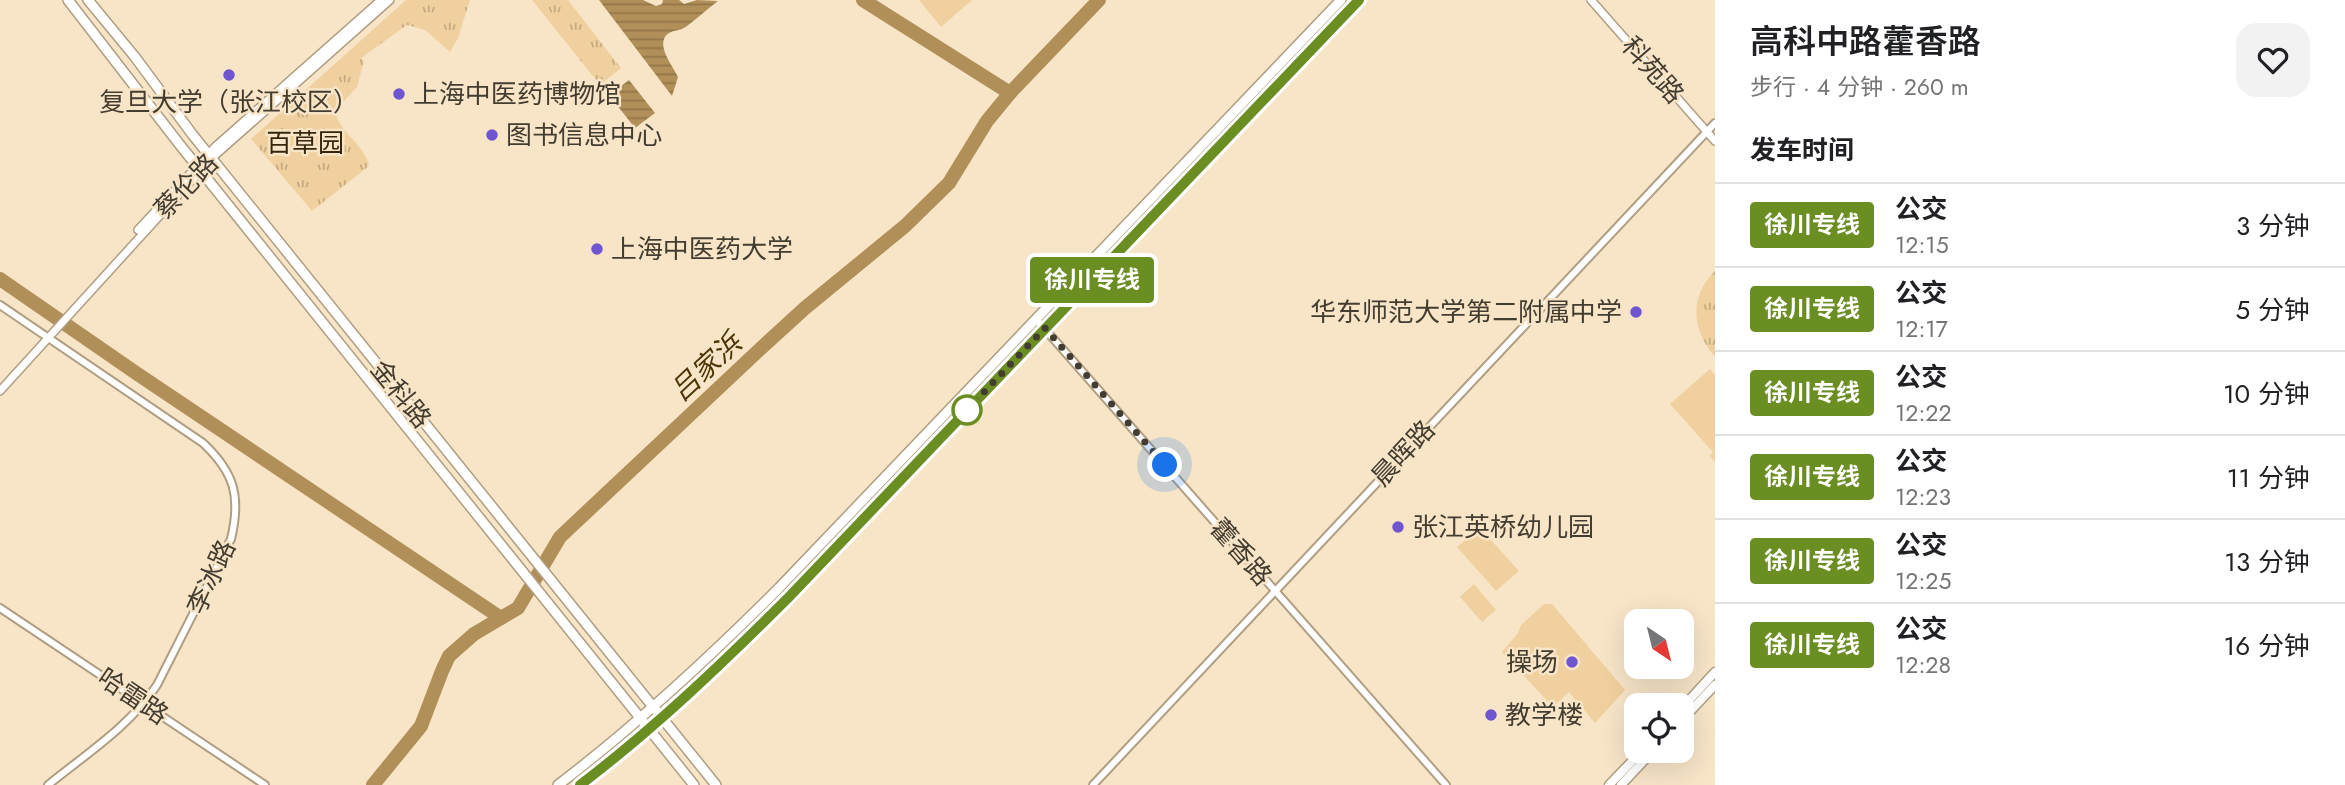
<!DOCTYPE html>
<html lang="zh">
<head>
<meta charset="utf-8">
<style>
  body { margin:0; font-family:Jost,"Noto Sans SC",sans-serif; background:#f2f2f2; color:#202124; height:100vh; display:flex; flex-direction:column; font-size:26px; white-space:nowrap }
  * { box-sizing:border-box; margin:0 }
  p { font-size:23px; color:#757577 }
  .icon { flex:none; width:38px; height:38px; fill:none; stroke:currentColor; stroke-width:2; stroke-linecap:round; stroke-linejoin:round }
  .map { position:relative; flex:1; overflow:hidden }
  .panel { display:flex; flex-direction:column; background:#fff; width:630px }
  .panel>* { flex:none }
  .badge { padding:0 14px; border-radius:5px; font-size:24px; line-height:46px }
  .needle { width:46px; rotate:145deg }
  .controls { position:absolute; left:1624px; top:609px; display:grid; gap:14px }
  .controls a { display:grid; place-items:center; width:70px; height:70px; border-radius:14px; background:#fff; box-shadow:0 7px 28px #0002; font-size:35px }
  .you { position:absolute; width:35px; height:35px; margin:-18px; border:5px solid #fff; border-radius:50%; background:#1a73e8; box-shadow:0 0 0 10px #1a73e833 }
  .map>.badge { position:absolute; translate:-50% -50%; box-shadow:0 0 0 4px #fff }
  h2 { padding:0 35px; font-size:26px; line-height:63px }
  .round { display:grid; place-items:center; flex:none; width:74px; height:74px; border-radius:21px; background:#f2f2f2 }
  .headline { display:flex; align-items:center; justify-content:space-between; height:119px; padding:0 35px }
  h1 { font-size:33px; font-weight:600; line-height:52px }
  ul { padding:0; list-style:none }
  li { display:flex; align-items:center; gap:21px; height:84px; padding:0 35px; border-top:2px solid #e0e0e0 }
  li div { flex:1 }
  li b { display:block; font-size:26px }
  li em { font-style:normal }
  li .badge { min-width:77px; font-weight:700; text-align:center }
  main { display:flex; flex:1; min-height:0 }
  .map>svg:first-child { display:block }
  .grass { fill:#f0d09e }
  .park { fill:url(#park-tufts) }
  .water { fill:url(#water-rules) }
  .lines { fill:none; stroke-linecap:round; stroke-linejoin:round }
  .river { stroke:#b18f58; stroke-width:14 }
  .minor-casing { stroke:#b09e83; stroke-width:10 }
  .tertiary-casing { stroke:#b09e83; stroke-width:10 }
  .secondary-casing { stroke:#b09e83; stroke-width:11 }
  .primary-casing { stroke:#b09e83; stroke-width:12 }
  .minor { stroke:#fff; stroke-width:6 }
  .tertiary { stroke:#fff; stroke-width:7 }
  .secondary { stroke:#fff; stroke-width:8 }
  .primary { stroke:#fff; stroke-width:9 }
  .line-casing { stroke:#fff; stroke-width:16 }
  .line { stroke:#6b8e23; stroke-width:10 }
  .walk { stroke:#433c30; stroke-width:7; stroke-dasharray:0 12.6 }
  .poi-dot { fill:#6f55cf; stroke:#f8e5c8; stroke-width:2.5 }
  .stop-dot { fill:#fff; stroke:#6b8e23; stroke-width:3.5 }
  .labels { text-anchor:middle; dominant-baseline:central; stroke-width:5; stroke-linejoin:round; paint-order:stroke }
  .street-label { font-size:26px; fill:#433c30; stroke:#f8e5c8 }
  .poi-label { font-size:26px; fill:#433c30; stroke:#f8e5c8; text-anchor:start }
  .park-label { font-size:26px; fill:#35260c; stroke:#f8e5c8 }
  .water-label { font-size:28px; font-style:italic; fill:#4d3506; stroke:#f8e5c8 }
</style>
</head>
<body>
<main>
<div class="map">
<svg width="1715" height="785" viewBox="0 0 1715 785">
  <defs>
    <pattern id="park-tufts" width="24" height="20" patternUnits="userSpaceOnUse" patternTransform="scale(1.75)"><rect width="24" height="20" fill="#f0d09e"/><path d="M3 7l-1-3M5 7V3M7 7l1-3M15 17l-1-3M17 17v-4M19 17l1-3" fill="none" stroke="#c4aa81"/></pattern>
    <pattern id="water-rules" width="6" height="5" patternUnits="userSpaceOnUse" patternTransform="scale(1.75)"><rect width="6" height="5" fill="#b18f58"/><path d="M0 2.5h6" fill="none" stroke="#927649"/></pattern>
  </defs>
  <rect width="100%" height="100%" fill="#f8e5c8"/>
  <!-- grass -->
  <g class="grass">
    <path d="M919 0H972L941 27Z"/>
    <path d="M1710 369 1715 375V462L1710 456 1713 452 1670 404Z"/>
    <path d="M1480 528 1519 571 1496 591 1457 547Z"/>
    <path d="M1474 584 1496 610 1482 622 1460 597Z"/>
    <path d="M1544 604H1552L1625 690 1595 723 1569 692 1553 707 1502 652 1518 633 1521 625Z"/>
  </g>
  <!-- park -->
  <g class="park">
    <path d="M406 0H470L458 38 450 52 425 30 407 25 361 58 364 61 357 87 335 111C339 133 365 144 369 166L312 211 251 139Z"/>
    <path d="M532 0H568L621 68 600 85Z"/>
    <path d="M1715 271V357C1692 330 1688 298 1715 271Z"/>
  </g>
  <!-- water -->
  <g class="water">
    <path d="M599 0H643L656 6 662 4 663 0H679L684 4 697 0 718 1C707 9 698 18 687 26 682 30 677 30 671 32 652 41 673 66 678 77L672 96Z"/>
    <path d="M629 80 655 113 635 128 609 95Z"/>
  </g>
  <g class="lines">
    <!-- river -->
    <g class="river">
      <path d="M863 0 1010 93"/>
      <path d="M0 279 136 373 501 618"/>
      <path d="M373 785 421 726 442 671 449 656 474 634 518 608 560 537 758 351 805 308 905 226 949 183 987 121 1010 93 1099 0"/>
    </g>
    <defs>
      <g id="minor">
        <path d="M0 305 203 443C235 473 241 497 231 539L157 685C130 726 86 754 48 785"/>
        <path d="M1036 319 1446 785"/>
        <path d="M0 608 265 785"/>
        <path d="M1093 785 1715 123"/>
      </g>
      <g id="tertiary">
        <path d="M1591 0 1715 141"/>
        <path d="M138 230 216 146 381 0"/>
        <path d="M0 391 212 158 390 0"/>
      </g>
      <g id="secondary">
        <path d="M1682 708 1715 672"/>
        <path d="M1682 720 1715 685"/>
        <path d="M1609 785 1642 751"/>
        <path d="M1621 785 1653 751"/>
      </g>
      <g id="primary">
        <path d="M68 0 180 145 694 785"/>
        <path d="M88 0 135 57 192 134 716 785"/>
        <path d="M558 785C637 725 709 658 779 588L1341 0"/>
        <path d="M580 785C655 729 722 663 788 598L1359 0"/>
      </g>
    </defs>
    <!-- minor casing -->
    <use href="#minor" class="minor-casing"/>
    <!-- tertiary casing -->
    <use href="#tertiary" class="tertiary-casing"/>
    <!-- secondary casing -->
    <use href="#secondary" class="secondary-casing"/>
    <!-- primary casing -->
    <use href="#primary" class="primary-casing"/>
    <!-- minor -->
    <use href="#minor" class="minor"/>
    <!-- tertiary -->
    <use href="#tertiary" class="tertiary"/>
    <!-- secondary -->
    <use href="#secondary" class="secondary"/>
    <!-- primary -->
    <use href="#primary" class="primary"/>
  </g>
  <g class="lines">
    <defs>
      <path id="line" d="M580 785C655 728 723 663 788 598L1359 0"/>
    </defs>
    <!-- line casing -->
    <use href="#line" class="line-casing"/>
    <!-- line -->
    <use href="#line" class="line"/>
    <!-- walk -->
    <path class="walk" d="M967 410 1045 328 1165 465"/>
  </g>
  <!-- markers -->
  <g class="poi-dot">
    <circle cx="229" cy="75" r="7"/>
    <circle cx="399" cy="94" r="7"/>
    <circle cx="492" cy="135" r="7"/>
    <circle cx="597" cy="249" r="7"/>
    <circle cx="1636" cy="312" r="7"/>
    <circle cx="1398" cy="527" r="7"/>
    <circle cx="1572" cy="662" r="7"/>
    <circle cx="1491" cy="715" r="7"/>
  </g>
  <circle class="stop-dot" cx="967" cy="410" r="14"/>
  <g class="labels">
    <!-- street labels -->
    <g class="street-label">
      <text transform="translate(1653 70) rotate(49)">科苑路</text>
      <text transform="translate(186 186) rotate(-46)">蔡伦路</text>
      <text transform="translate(401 394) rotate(51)">金科路</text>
      <text transform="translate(1403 453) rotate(-47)">晨晖路</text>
      <text transform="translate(1241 552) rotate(49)">藿香路</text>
      <text transform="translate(211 577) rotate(-65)">李冰路</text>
      <text transform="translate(133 696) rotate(34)">哈雷路</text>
    </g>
    <!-- poi labels -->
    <g class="poi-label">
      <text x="413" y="94">上海中医药博物馆</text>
      <text x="229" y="102" text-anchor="middle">复旦大学（张江校区）</text>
      <text x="506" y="135">图书信息中心</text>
      <text x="611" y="249">上海中医药大学</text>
      <text x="1622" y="312" text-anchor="end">华东师范大学第二附属中学</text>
      <text x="1412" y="527">张江英桥幼儿园</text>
      <text x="1558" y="662" text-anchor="end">操场</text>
      <text x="1505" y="715">教学楼</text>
    </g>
    <!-- park labels -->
    <g class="park-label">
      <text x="305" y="143">百草园</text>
    </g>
    <!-- water labels -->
    <g class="water-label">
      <text transform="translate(706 367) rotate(-43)">吕家浜</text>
    </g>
  </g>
</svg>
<div class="controls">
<a><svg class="needle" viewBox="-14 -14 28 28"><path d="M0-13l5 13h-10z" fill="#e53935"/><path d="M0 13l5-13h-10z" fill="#757577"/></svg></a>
<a><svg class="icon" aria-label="locate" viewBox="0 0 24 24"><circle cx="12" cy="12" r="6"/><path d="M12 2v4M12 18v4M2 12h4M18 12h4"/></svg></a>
</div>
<div class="you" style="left:1165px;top:465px"></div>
<b class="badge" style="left:1092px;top:280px;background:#6b8e23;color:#fff">徐川专线</b>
</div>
<section class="panel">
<div class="headline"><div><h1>高科中路藿香路</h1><p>步行 · 4 分钟 · 260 m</p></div><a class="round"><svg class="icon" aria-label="heart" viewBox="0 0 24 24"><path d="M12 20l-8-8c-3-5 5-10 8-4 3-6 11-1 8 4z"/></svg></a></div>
<h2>发车时间</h2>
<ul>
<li><span class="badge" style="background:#6b8e23;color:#fff">徐川专线</span><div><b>公交</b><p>12:15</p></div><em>3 分钟</em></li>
<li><span class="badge" style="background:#6b8e23;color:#fff">徐川专线</span><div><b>公交</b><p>12:17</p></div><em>5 分钟</em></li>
<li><span class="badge" style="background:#6b8e23;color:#fff">徐川专线</span><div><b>公交</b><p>12:22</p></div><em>10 分钟</em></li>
<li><span class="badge" style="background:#6b8e23;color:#fff">徐川专线</span><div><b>公交</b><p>12:23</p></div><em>11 分钟</em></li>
<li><span class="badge" style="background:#6b8e23;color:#fff">徐川专线</span><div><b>公交</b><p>12:25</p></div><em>13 分钟</em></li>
<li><span class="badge" style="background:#6b8e23;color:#fff">徐川专线</span><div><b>公交</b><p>12:28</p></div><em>16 分钟</em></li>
</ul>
</section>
</main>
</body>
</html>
